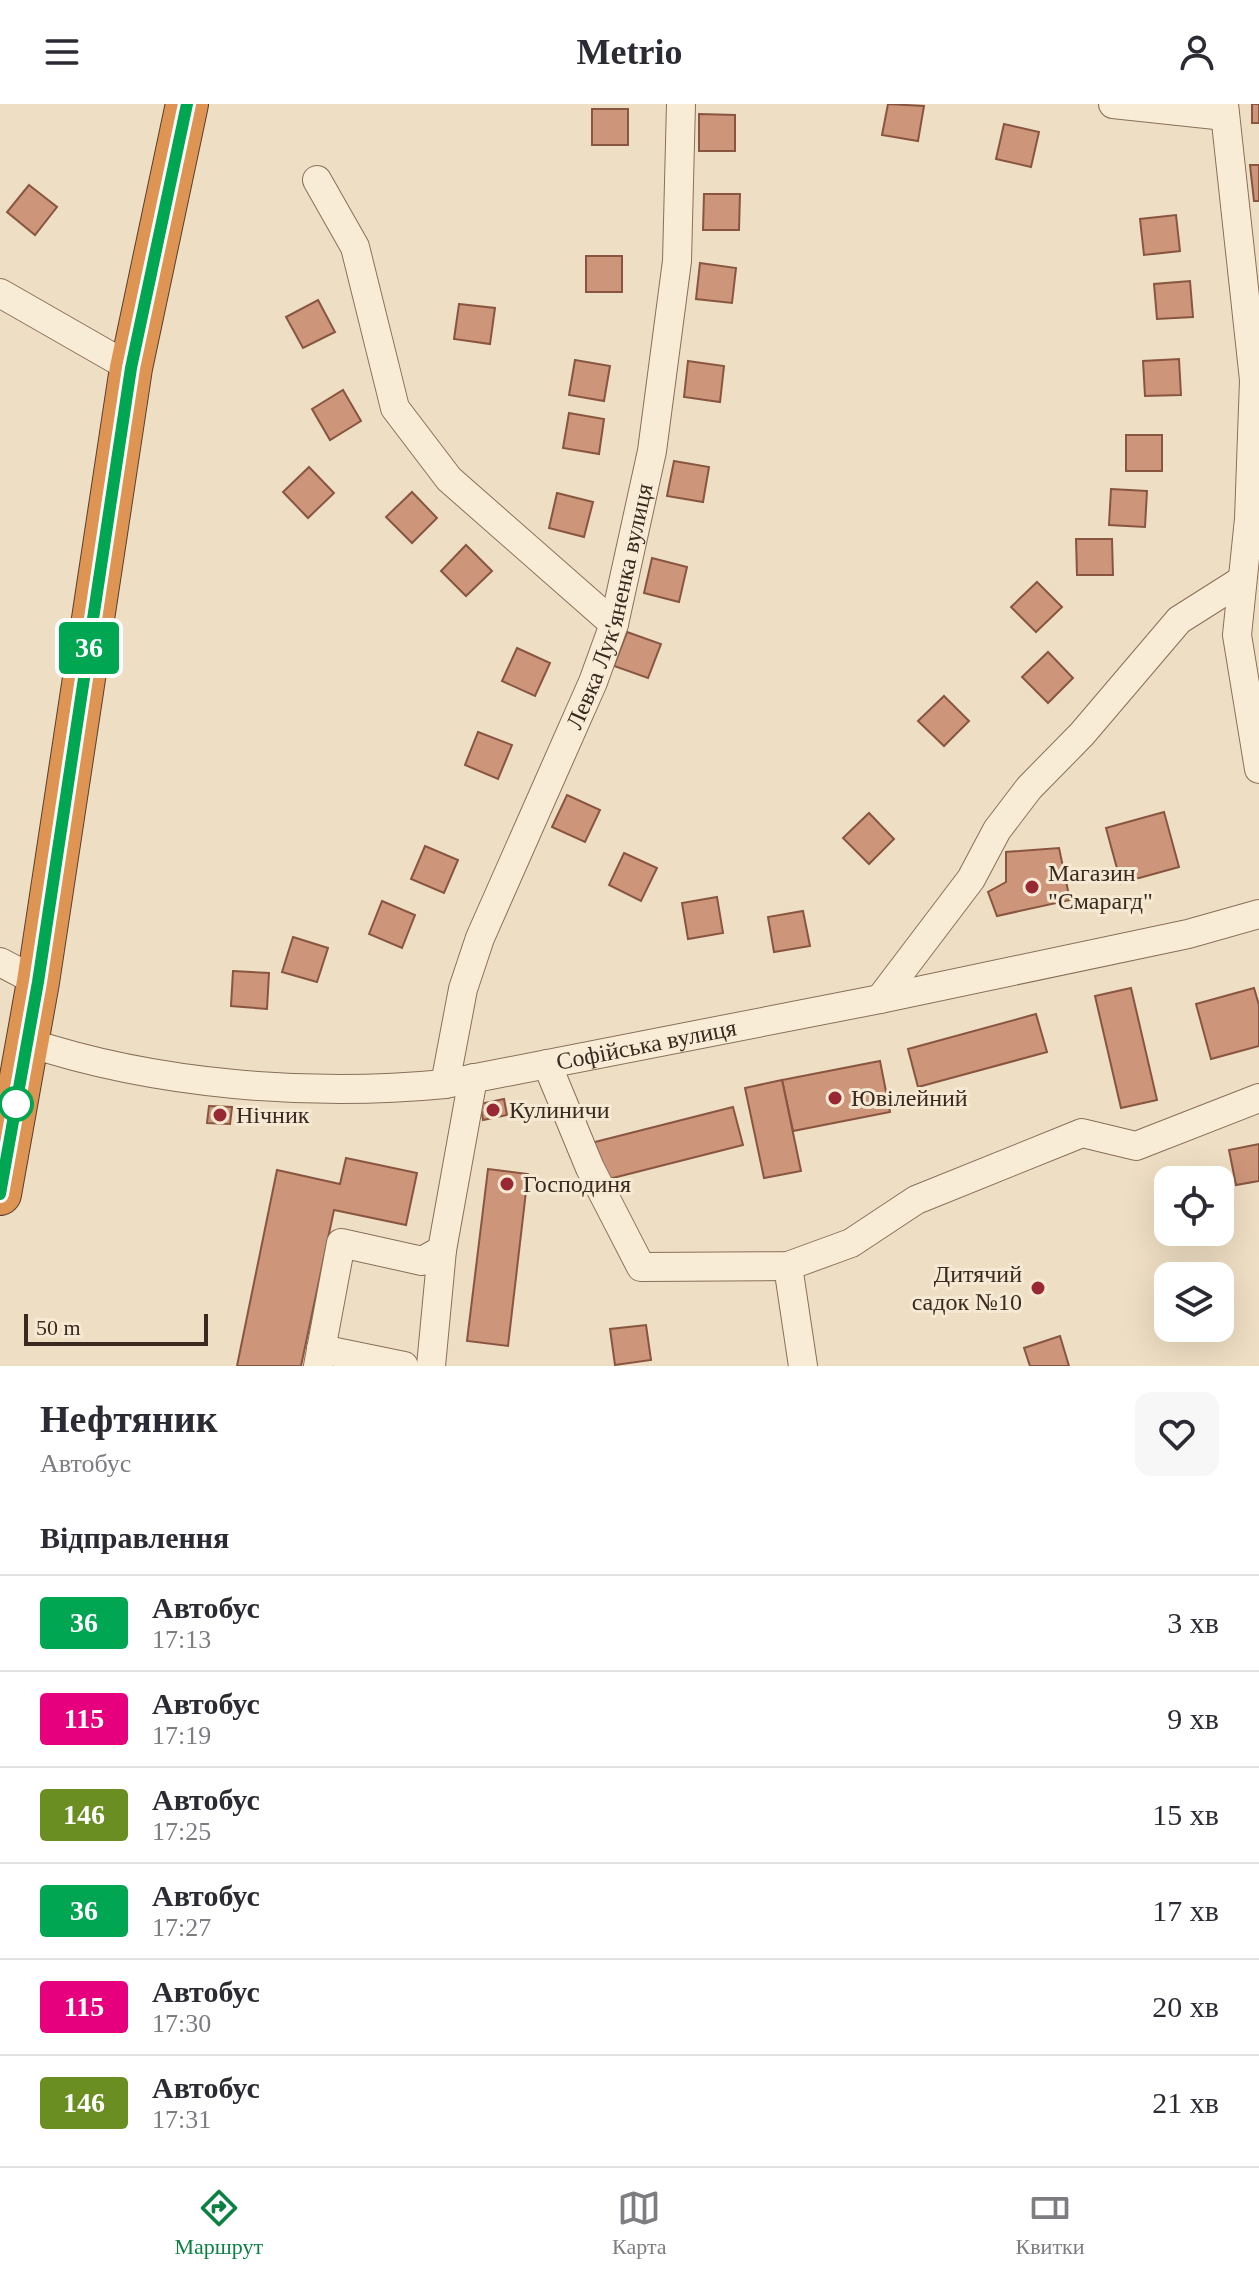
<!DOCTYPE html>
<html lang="uk">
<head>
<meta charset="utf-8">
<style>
  body { margin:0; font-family:Georgia,serif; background:#f7f7f7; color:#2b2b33; height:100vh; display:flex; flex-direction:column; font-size:30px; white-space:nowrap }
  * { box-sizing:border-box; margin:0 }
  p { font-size:26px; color:#7c7c81 }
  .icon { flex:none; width:44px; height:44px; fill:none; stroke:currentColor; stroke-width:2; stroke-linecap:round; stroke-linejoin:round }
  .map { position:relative; height:1262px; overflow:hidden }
  .sheet { display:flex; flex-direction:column; background:#fff; flex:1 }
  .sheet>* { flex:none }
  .badge { padding:0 16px; border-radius:6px; font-size:28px; line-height:52px }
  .controls { position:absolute; left:1154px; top:1062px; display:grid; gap:16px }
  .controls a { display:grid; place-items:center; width:80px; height:80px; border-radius:16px; background:#fff; box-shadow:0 8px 32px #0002; font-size:40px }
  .scale { position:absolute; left:24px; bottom:20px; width:184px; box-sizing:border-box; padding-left:8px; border:4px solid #39291e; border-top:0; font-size:22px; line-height:28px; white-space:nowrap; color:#39291e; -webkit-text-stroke:6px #f6e9d3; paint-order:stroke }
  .map>.badge { position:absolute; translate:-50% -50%; box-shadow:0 0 0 4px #fff }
  h2 { padding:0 40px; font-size:30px; line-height:72px }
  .round { display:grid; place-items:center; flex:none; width:84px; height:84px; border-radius:16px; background:#f7f7f7 }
  .head { display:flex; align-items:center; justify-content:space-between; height:136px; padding:0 40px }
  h1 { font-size:38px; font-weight:700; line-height:60px }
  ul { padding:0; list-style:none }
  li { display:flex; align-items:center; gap:24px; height:96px; padding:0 40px; border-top:2px solid #e1e1e2 }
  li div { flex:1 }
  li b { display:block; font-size:30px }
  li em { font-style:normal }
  li .badge { min-width:88px; font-weight:700; text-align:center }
  header { display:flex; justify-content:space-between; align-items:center; height:104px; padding:0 40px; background:#fff; font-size:36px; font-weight:700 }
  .tab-bar { display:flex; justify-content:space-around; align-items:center; height:112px; border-top:2px solid #e1e1e2; background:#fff; font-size:22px; color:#7c7c81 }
  .tab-bar a { display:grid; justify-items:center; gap:4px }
  .tab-bar .selected { color:#0b8043 }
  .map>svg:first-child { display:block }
  .building { fill:#cd9579; stroke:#885640; stroke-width:2 }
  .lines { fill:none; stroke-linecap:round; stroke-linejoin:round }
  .minor-casing { stroke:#896f5a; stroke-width:30 }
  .highway-casing { stroke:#573e2e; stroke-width:44 }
  .minor { stroke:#f9ecd7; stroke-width:28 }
  .highway { stroke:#de9554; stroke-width:42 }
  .line-casing { stroke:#fff; stroke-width:18 }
  .line { stroke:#00a651; stroke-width:12 }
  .poi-dot { fill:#982934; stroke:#f6e9d3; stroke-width:3 }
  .stop-dot { fill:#fff; stroke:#00a651; stroke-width:4 }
  .labels { text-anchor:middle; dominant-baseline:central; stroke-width:6; stroke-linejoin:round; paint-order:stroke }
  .street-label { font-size:24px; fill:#39291e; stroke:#f6e9d3 }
  .poi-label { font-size:24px; fill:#39291e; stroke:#f6e9d3; text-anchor:start }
</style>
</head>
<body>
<header><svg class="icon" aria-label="menu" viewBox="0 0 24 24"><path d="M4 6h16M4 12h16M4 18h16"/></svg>Metrio<svg class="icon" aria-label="person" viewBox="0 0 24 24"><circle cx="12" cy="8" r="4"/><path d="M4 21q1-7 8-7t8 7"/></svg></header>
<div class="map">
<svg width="1259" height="1262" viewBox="0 0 1259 1262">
  <rect width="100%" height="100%" fill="#eedec3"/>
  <!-- building -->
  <g class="building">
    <path d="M888 0 924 2 918 37 882 31Z"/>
    <rect x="1252" y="0" width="7" height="19"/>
    <rect x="592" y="5" width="36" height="36"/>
    <path d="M699 10 735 11V47H699Z"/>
    <path d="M1004 20 1039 28 1031 63 996 55Z"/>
    <path d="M1250 61H1259V97H1254Z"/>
    <path d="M29 81 57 103 35 131 7 108Z"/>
    <path d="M704 90H740L739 126H703Z"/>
    <path d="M1176 111 1180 147 1144 151 1140 115Z"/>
    <rect x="586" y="152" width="36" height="36"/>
    <path d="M700 159 736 164 732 199 696 195Z"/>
    <path d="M1190 177 1193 213 1157 215 1154 180Z"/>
    <path d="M318 196 335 228 303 244 286 213Z"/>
    <path d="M459 200 495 204 490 240 454 235Z"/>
    <path d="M1179 255 1181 291 1145 292 1143 257Z"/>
    <path d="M575 256 610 262 604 297 569 291Z"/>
    <path d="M688 257 724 262 720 298 684 293Z"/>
    <path d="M343 286 361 317 330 336 312 305Z"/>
    <path d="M569 309 604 315 599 350 563 344Z"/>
    <rect x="1126" y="331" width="36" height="36"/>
    <path d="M674 357 709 363 703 398 667 392Z"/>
    <path d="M309 363 334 389 308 414 283 388Z"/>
    <path d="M1111 385 1147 387 1145 423 1109 421Z"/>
    <path d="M412 388 437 414 412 439 386 413Z"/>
    <path d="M557 389 593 398 584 433 549 424Z"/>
    <path d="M1076 435H1112L1113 471H1077Z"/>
    <path d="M466 441 492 467 466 492 441 467Z"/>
    <path d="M652 454 687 463 679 498 644 489Z"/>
    <path d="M1037 478 1062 503 1036 528 1011 503Z"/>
    <path d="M627 528 661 540 648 574 614 562Z"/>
    <path d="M517 544 550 559 535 592 502 577Z"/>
    <path d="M1048 548 1073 574 1048 599 1022 573Z"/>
    <path d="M944 592 969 617 944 642 918 617Z"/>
    <path d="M478 628 512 641 498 675 465 661Z"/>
    <path d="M567 691 600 706 585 738 552 723Z"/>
    <path d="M1164 708 1179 763 1121 779 1106 724Z"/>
    <path d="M869 709 894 735 869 760 843 734Z"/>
    <path d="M425 742 458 756 444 789 411 775Z"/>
    <path d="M1059 744 1070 796 997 812 988 788 1006 778V748Z"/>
    <path d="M624 749 657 764 641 797 609 781Z"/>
    <path d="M717 793 723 829 688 835 682 799Z"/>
    <path d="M382 797 415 811 402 844 369 830Z"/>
    <path d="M803 807 810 842 774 848 768 813Z"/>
    <path d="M293 833 328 844 317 878 282 868Z"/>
    <path d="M233 867 269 869 267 905 231 902Z"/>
    <path d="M1131 884 1157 996 1121 1004 1095 892Z"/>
    <path d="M1254 884 1259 901V942L1211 955 1196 900Z"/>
    <path d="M1036 910 1047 948 918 983 908 945Z"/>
    <path d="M880 957 890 1008 793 1027 782 976Z"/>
    <path d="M782 976 801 1067 764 1074 745 984Z"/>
    <path d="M504 995 507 1011 483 1016 480 1000Z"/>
    <path d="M209 1002 232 1003 230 1020 207 1019Z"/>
    <path d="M733 1003 743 1041 601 1077 591 1039Z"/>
    <path d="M1259 1040V1077L1236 1081 1229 1046Z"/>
    <path d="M346 1054 417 1069 406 1121 334 1106 301 1262H237L277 1066 340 1080Z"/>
    <path d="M488 1065 528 1070 508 1242 467 1237Z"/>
    <path d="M646 1221 651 1256 615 1261 610 1225Z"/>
    <path d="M1060 1232 1069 1262H1030L1024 1244Z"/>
  </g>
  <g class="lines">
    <defs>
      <g id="minor">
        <path d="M1113 0 1225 12"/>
        <path d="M1224 0 1254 276 1249 415 1237 531 1259 665"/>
        <path d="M317 76 355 143 395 304 449 375 614 520"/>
        <path d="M0 189 131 264"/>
        <path d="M0 858 38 878"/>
        <path d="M880 895 971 775 997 726 1029 684 1082 630 1179 516 1239 478"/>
        <path id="s1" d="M27 938C156 981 311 993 445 980L880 895 1188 830 1259 810"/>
        <path d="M547 960 590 1064 641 1163 788 1162 851 1139 916 1096 1082 1029 1136 1042 1259 994"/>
        <path id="s2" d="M445 980 463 885 480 834 593 578 614 520 652 347 677 157 681 0"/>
        <path d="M788 1162 803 1262"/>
        <path d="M321 1245 404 1262"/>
        <path d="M318 1262 341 1139 422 1157 442 1146 473 974"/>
        <path d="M431 1262 442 1146"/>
      </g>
      <path id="highway" d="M0 1090 38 878 131 264 187 0"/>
    </defs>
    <!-- minor casing -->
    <use href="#minor" class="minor-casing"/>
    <!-- highway casing -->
    <use href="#highway" class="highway-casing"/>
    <!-- minor -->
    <use href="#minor" class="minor"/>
    <!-- highway -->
    <use href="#highway" class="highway"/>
  </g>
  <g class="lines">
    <defs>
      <path id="line" d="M0 1090 38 878 131 264 187 0"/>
    </defs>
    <!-- line casing -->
    <use href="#line" class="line-casing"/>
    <!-- line -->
    <use href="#line" class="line"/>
  </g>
  <!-- markers -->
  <g class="poi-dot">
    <circle cx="1032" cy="783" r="8"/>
    <circle cx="835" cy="994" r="8"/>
    <circle cx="493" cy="1006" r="8"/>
    <circle cx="220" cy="1011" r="8"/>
    <circle cx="507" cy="1080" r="8"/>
    <circle cx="1038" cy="1184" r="8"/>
  </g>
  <circle class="stop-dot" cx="16" cy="1000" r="16"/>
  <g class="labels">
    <!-- street labels -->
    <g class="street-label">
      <text stroke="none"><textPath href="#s2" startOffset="508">Левка Лук'яненка вулиця</textPath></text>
      <text stroke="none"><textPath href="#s1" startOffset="628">Софійська вулиця</textPath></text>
    </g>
    <!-- poi labels -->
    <g class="poi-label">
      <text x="1048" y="769">Магазин<tspan x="1048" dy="28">"Смарагд"</tspan></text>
      <text x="851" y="994">Ювілейний</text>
      <text x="509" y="1006">Кулиничи</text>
      <text x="236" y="1011">Нічник</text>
      <text x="523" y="1080">Господиня</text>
      <text x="1022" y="1170" text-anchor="end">Дитячий<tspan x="1022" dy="28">садок №10</tspan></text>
    </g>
  </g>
</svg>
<div class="controls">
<a><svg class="icon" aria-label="locate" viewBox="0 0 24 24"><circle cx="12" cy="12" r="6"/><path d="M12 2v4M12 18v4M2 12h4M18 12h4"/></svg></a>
<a><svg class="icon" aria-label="layers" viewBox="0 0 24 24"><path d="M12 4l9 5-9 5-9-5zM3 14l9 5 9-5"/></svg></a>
</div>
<div class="scale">50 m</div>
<b class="badge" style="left:89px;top:544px;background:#00a651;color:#fff">36</b>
</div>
<section class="sheet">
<div class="head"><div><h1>Нефтяник</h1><p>Автобус</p></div><a class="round"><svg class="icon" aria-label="heart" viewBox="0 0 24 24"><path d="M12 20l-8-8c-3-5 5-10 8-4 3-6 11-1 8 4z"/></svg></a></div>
<h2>Відправлення</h2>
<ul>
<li><span class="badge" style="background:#00a651;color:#fff">36</span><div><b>Автобус</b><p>17:13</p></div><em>3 хв</em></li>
<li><span class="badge" style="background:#e6007e;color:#fff">115</span><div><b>Автобус</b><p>17:19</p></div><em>9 хв</em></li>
<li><span class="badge" style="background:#6b8e23;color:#fff">146</span><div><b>Автобус</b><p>17:25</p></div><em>15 хв</em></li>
<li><span class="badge" style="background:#00a651;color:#fff">36</span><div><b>Автобус</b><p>17:27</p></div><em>17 хв</em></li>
<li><span class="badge" style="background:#e6007e;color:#fff">115</span><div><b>Автобус</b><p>17:30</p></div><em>20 хв</em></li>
<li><span class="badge" style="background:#6b8e23;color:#fff">146</span><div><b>Автобус</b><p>17:31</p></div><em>21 хв</em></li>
</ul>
</section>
<nav class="tab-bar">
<a class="selected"><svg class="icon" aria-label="directions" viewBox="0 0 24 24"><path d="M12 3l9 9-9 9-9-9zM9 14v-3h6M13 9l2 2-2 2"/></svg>Маршрут</a>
<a><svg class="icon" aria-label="map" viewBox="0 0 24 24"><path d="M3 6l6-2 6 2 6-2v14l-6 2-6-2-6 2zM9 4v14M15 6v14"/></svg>Карта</a>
<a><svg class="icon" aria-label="tickets" viewBox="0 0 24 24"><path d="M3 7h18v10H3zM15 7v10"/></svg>Квитки</a>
</nav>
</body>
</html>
